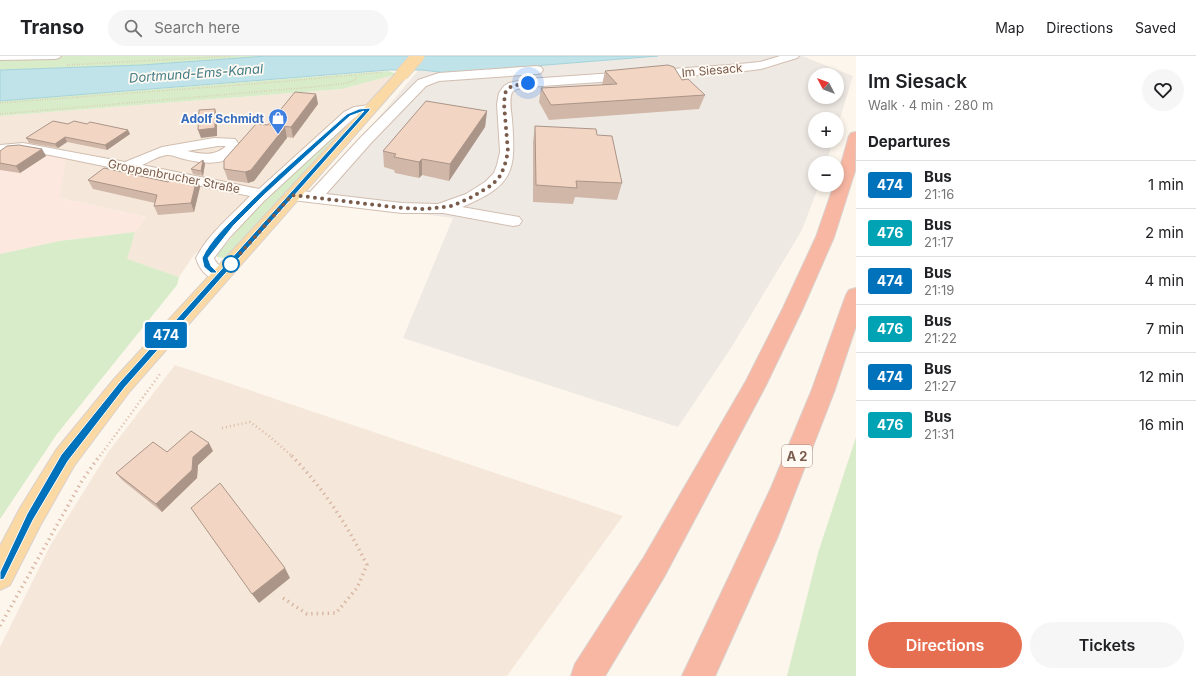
<!DOCTYPE html>
<html lang="en">
<head>
<meta charset="utf-8">
<style>
  body { margin:0; font-family:Inter,sans-serif; background:#f6f6f6; color:#202124; height:100vh; display:flex; flex-direction:column; font-size:15px; white-space:nowrap }
  * { box-sizing:border-box; margin:0 }
  p { font-size:13px; color:#757577 }
  .icon { flex:none; width:22px; height:22px; fill:none; stroke:currentColor; stroke-width:2; stroke-linecap:round; stroke-linejoin:round }
  .map { position:relative; flex:1; overflow:hidden }
  .details { display:flex; flex-direction:column; background:#fff; width:340px }
  .details>* { flex:none }
  .badge { padding:0 8px; border-radius:3px; font-size:14px; line-height:26px }
  .needle { width:26px; rotate:311deg }
  .buttons { position:absolute; left:808px; top:12px; display:grid; gap:8px }
  .buttons a { display:grid; place-items:center; width:36px; height:36px; border-radius:50%; background:#fff; box-shadow:0 2px 6px #0003; font-size:20px }
  .you { position:absolute; width:20px; height:20px; margin:-10px; border:3px solid #fff; border-radius:50%; background:#1a73e8; box-shadow:0 0 0 6px #1a73e833 }
  .map>.badge { position:absolute; translate:-50% -50%; box-shadow:0 0 0 2px #fff }
  h2 { padding:0 12px; font-size:15px; line-height:36px }
  .round { display:grid; place-items:center; flex:none; width:42px; height:42px; border-radius:21px; background:#f6f6f6 }
  .headline { display:flex; align-items:center; justify-content:space-between; height:68px; padding:0 12px }
  h1 { font-size:19px; font-weight:600; line-height:30px }
  .action { display:flex; gap:8px; margin-top:auto; padding:8px 12px }
  .action a { flex:1; height:46px; border-radius:24px; background:#e76f51; color:#fff; font-size:16px; font-weight:600; line-height:46px; text-align:center }
  .action a+a { background:#f6f6f6; color:#202124 }
  ul { padding:0; list-style:none }
  li { display:flex; align-items:center; gap:12px; height:48px; padding:0 12px; border-top:1px solid #e0e0e0 }
  li div { flex:1 }
  li b { display:block; font-size:15px }
  li em { font-style:normal }
  li .badge { min-width:44px; font-weight:700; text-align:center }
  header { display:flex; align-items:center; gap:24px; box-sizing:border-box; height:56px; padding:0 20px; background:#fff; border-bottom:1px solid #e0e0e0 }
  header strong { font-size:19px }
  nav { display:flex; gap:22px; margin-inline-start:auto; font-size:14px }
  .search { width:280px; height:36px; background:#f6f6f6; display:flex; align-items:center; gap:10px; box-sizing:border-box; padding:0 14px; border-radius:22px; color:#757577; font-size:15px }
  main { display:flex; flex:1; min-height:0 }
  .map>svg:first-child { display:block }
  .residential { fill:#f5e8da }
  .commercial { fill:#fde8e0 }
  .industrial { fill:#efe9e4; fill-rule:evenodd }
  .green { fill:#d8ecc9 }
  .water { fill:#bfe3e8; stroke:#a5d3da }
  .lines { fill:none; stroke-linecap:round; stroke-linejoin:round }
  .minor-casing { stroke:#d1beb0; stroke-width:2 }
  .major-casing { stroke:#dad1cd; stroke-width:2 }
  .highway-casing { stroke:#dad1cd; stroke-width:2 }
  .path-far2 { stroke:#d9b8a5; stroke-width:1.5; stroke-dasharray:0.5 2; stroke-linecap:butt }
  .path-far1 { stroke:#d9b8a5; stroke-width:2.5; stroke-dasharray:1 3; stroke-linecap:butt }
  .path { stroke:#d9b8a5; stroke-width:3.5; stroke-dasharray:1.5 4; stroke-linecap:butt }
  .minor { fill:#fff; fill-rule:evenodd }
  .major { fill:#fbd9a5; fill-rule:evenodd }
  .highway { fill:#f7b7a3; fill-rule:evenodd }
  .major-bridge-casing { stroke:#dad1cd; stroke-width:14; stroke-linecap:butt }
  .major-bridge { stroke:#fbd9a5; stroke-width:13 }
  .wall { fill:#d1b7a8 }
  .shaded-wall { fill:#aa9588 }
  .building { fill:#f3d5c3; stroke:#aa9588 }
  .line { fill:#0072bc; stroke:#fff }
  .walk { stroke:#7a5c4d; stroke-width:4; stroke-dasharray:0 7.2 }
  .stop-dot { fill:#fff; stroke:#0072bc; stroke-width:2 }
  .labels { text-anchor:middle; dominant-baseline:central; stroke-width:3.5; stroke-linejoin:round; paint-order:stroke }
  .far-street-label { font-size:12px; fill:#7a5c4d; stroke:#fffaf3 }
  .far-shop-label { font-size:12px; font-weight:bold; fill:#366cbe; stroke:#fffaf3; text-anchor:end }
  .far-water-label { font-size:13px; font-style:italic; fill:#437c86; stroke:#fffaf3 }
  .shield { fill:#fffaf3; stroke:#a28b7f; stroke-width:1 }
  .shield-label { font-size:13px; font-weight:bold; fill:#7a5c4d }
</style>
</head>
<body>
<header>
<strong>Transo</strong>
<div class="search"><svg class="icon" aria-label="search" viewBox="0 0 24 24"><circle cx="10" cy="10" r="6"/><path d="M15 15l6 6"/></svg>Search here</div>
<nav><a>Map</a><a>Directions</a><a>Saved</a></nav>
</header>
<main>
<div class="map">
<svg width="856" height="620" viewBox="0 0 856 620">
  <rect width="100%" height="100%" fill="#fdf6ec"/>
  <!-- residential -->
  <g class="residential">
    <path d="M398 18 369 53 349 59 194 199 179 221 126 203 135 176 146 161 59 142 0 93V60L342 33Z"/>
    <path d="M175 309 623 460 507 620H0V591L51 488 109 395Z"/>
  </g>
  <!-- commercial -->
  <path class="commercial" d="M0 93 67 98 59 142 146 161 135 176 59 185 0 198Z"/>
  <!-- industrial -->
  <path class="industrial" d="M469 0H802L853 20 837 72V63H815V85H833L826 107H815V129H819L802 174 731 292 678 371 403 282 453 162 309 144 427 4ZM815 19H837V41H815Z"/>
  <!-- green -->
  <g class="green">
    <path d="M0 0H267L142 9 0 14Z"/>
    <path d="M388 15 398 18 342 33 0 60V45Z"/>
    <path d="M354 61 228 200 224 202 217 201V199L256 152Z"/>
    <path d="M135 176 127 203 179 221 177 229 57 378 0 463V198L59 185Z"/>
    <path d="M856 381V620H787L818 497Z"/>
  </g>
  <!-- water -->
  <path class="water" d="M267 0H658L447 17 422 14H389L0 45V14L142 9Z"/>
  <g class="lines">
    <defs>
      <g id="minor">
        <path d="M0 0H61L59 2 55 3 0 4Z"/>
        <path d="M780 0H799L797 2 761 13 729 17 528 31 517 33 512 36C509 44 511 54 512 63 516 116 514 129 462 151L519 161 522 165 519 169 513 170 443 157H402L292 144 286 142 284 139 286 136 292 134 310 136 361 81 418 24 439 17 537 10 541 11 543 14 541 17 537 18 439 25 426 30 371 87 326 138 402 147 438 148 466 138 485 126 494 117 497 109 500 96 497 48 499 37 504 30 509 27 528 23 729 9 760 6Z"/>
        <path d="M369 49 374 50 376 53 374 56 362 58 354 62 264 145 230 181 214 202C217 211 226 212 230 219L228 223C212 228 200 216 196 202 208 178 232 159 250 140L50 99 23 95 0 97V89L23 87 125 106 162 91 214 82 235 83 241 91C228 111 204 108 184 103 179 102 173 99 168 99 160 99 149 106 142 109L259 133 344 56 354 51ZM218 90H226C215 101 201 98 187 95Z"/>
      </g>
      <path id="major" d="M402 14 406 15 408 18 406 21 130 335 74 410 40 470 10 529 0 534V490L20 452 56 394 114 323 398 15Z"/>
      <g id="highway">
        <path d="M856 76 855 115 834 181 803 252 766 329 664 521 605 620H571L575 608 644 501 746 325 783 252 816 181 834 129H837V122L849 80 851 77Z"/>
        <path d="M856 232V270L834 336 778 480 715 620H682L771 432 811 336 846 239 849 234Z"/>
      </g>
    </defs>
    <!-- minor casing -->
    <use href="#minor" class="minor-casing"/>
    <!-- major casing -->
    <use href="#major" class="major-casing"/>
    <!-- highway casing -->
    <use href="#highway" class="highway-casing"/>
    <!-- path-far2 -->
    <g class="path-far2">
      <path d="M67 9 233 0"/>
      <path d="M0 47 277 26 383 16"/>
      <path d="M0 58 313 31 347 27 355 24 357 19"/>
    </g>
    <!-- path-far1 -->
    <g class="path-far1">
      <path d="M222 372 250 366 269 380 292 400"/>
      <path d="M100 400 160 318"/>
    </g>
    <!-- path -->
    <g class="path">
      <path d="M283 542 307 558 336 557 357 532 367 509C347 468 323 432 291 399"/>
      <path d="M0 570 83 423 100 399"/>
    </g>
    <!-- minor -->
    <use href="#minor" class="minor"/>
    <!-- major -->
    <use href="#major" class="major"/>
    <!-- highway -->
    <use href="#highway" class="highway"/>
    <defs>
      <path id="major-bridge" d="M402 18 418 0"/>
    </defs>
    <!-- major-bridge casing -->
    <use href="#major-bridge" class="major-bridge-casing"/>
    <!-- major-bridge -->
    <use href="#major-bridge" class="major-bridge"/>
  </g>
  <!-- wall -->
  <g class="wall">
    <path d="M605 15 682 24 705 39 699 53 549 64 539 46 541 32 602 29Z"/>
    <path d="M316 38 318 48 293 82 287 81 254 125 248 127 228 124 224 113 268 69Z"/>
    <path d="M487 55 485 71 449 125 422 119 419 122 395 117 394 114 384 111 383 95Z"/>
    <path d="M68 68H87L128 74 130 78 107 94 67 86 58 92 29 87 26 82Z"/>
    <path d="M535 70 597 79 622 127 617 144 575 141 573 148 533 146V86Z"/>
    <path d="M42 93 46 100 20 117 0 114V95Z"/>
    <path d="M203 104 205 108 203 120 193 118 191 113Z"/>
    <path d="M197 122 200 131 194 156 158 159 154 150 155 147 93 133 88 124 168 126Z"/>
    <path d="M213 395 198 409 197 422 162 456 122 424 116 417 167 396Z"/>
  </g>
  <!-- shaded-wall -->
  <g class="shaded-wall">
    <path d="M316 38 318 48 293 82 291 71Z"/>
    <path d="M215 53 217 61V80L201 82 198 74Z"/>
    <path d="M487 55 485 71 449 125 450 108Z"/>
    <path d="M285 71 287 82 254 125 248 127 245 116Z"/>
    <path d="M128 74 130 78 107 94 105 89Z"/>
    <path d="M65 81 67 86 58 92 55 88Z"/>
    <path d="M42 93 46 100 20 117 16 110Z"/>
    <path d="M422 103V119L419 122V106Z"/>
    <path d="M203 104 205 108 203 120 201 115Z"/>
    <path d="M197 122 200 131 194 156 191 147Z"/>
    <path d="M209 387 213 395 198 409 197 422 162 456 156 448 193 401Z"/>
    <path d="M285 512 290 522 259 547 252 538Z"/>
  </g>
  <!-- building -->
  <g class="building">
    <path d="M668 9 674 11 682 24 688 23 705 39 551 49 541 32 617 28 605 15Z"/>
    <path d="M295 36 316 38 291 71 270 69 285 71 251 114 245 116 224 113V104L256 68 268 69Z"/>
    <path d="M426 45 487 55 450 108 422 103 419 106 394 101 396 98 383 95Z"/>
    <path d="M215 53V72L198 74 199 54Z"/>
    <path d="M53 65 68 68 74 65 87 68 90 66 128 74 105 89 65 81 55 88 26 82Z"/>
    <path d="M535 70 596 73 597 79 612 80 622 127 576 125 577 132 536 129Z"/>
    <path d="M19 89 42 93 16 110 0 107V95L7 90Z"/>
    <path d="M203 104 201 115 191 113Z"/>
    <path d="M104 112 168 126 178 119 197 122 191 147 154 150 157 139 88 124Z"/>
    <path d="M191 375 209 387 193 401 192 414 156 448 116 417 153 386 167 396Z"/>
    <path d="M220 427 285 512 252 538 191 452Z"/>
  </g>
  <!-- line -->
  <path class="line" d="M370 52V54L125 331 68 405 33 464 4 523 0 524V516L27 458 61 399 119 327 364 55 350 60 264 139 234 169 208 202 211 210 217 216 216 217H211L204 211 202 202C210 185 226 170 239 157 273 122 311 90 347 58L359 53Z"/>
  <g class="lines">
    <!-- walk -->
    <path class="walk" d="M231 208 292 139 402 152 424 153 452 150 472 141 492 129 501 119 505 108 508 96 504 48 505 37 508 33 512 30 528 27"/>
  </g>
  <!-- icons -->
  <defs>
    <symbol id="shop-pin" viewBox="-11 -11 22 30"><path d="M0 17L-7.5 6A9.5 9.5 0 1 1 7.5 6Z" fill="#3f7fe0" stroke="#fffaf3"/><path d="M-5-2.5h2.3a2.7 3.5 0 0 1 5.4 0H5L5.5 6h-11ZM-1.5-2.5h3a1.5 2.3 0 0 0-3 0Z" fill="#fff"/></symbol>
  </defs>
  <g fill-rule="evenodd">
    <use href="#shop-pin" x="267" y="51" width="22" height="30"/>
  </g>
  <!-- markers -->
  <circle class="stop-dot" cx="231" cy="208" r="8"/>
  <g class="labels">
    <!-- far-street labels -->
    <g class="far-street-label">
      <text transform="translate(712 14) rotate(-5)">Im Siesack</text>
      <text transform="translate(174 120) rotate(11)">Groppenbrucher Straße</text>
    </g>
    <!-- far-shop labels -->
    <g class="far-shop-label">
      <text x="264" y="62">Adolf Schmidt</text>
    </g>
    <!-- far-water labels -->
    <g class="far-water-label">
      <text transform="translate(196 17) rotate(-4)">Dortmund-Ems-Kanal</text>
    </g>
    <!-- shield labels -->
    <rect class="shield" x="782" y="389" width="30" height="22" rx="3"/>
    <g class="shield-label">
      <text x="797" y="400">A 2</text>
    </g>
  </g>
</svg>
<div class="buttons">
<a><svg class="needle" viewBox="-14 -14 28 28"><path d="M0-13l5 13h-10z" fill="#e53935"/><path d="M0 13l5-13h-10z" fill="#757577"/></svg></a>
<a>+</a>
<a>−</a>
</div>
<div class="you" style="left:528px;top:27px"></div>
<b class="badge" style="left:166px;top:279px;background:#0072bc;color:#fff">474</b>
</div>
<section class="details">
<div class="headline"><div><h1>Im Siesack</h1><p>Walk · 4 min · 280 m</p></div><a class="round"><svg class="icon" aria-label="heart" viewBox="0 0 24 24"><path d="M12 20l-8-8c-3-5 5-10 8-4 3-6 11-1 8 4z"/></svg></a></div>
<h2>Departures</h2>
<ul>
<li><span class="badge" style="background:#0072bc;color:#fff">474</span><div><b>Bus</b><p>21:16</p></div><em>1 min</em></li>
<li><span class="badge" style="background:#00a3b4;color:#fff">476</span><div><b>Bus</b><p>21:17</p></div><em>2 min</em></li>
<li><span class="badge" style="background:#0072bc;color:#fff">474</span><div><b>Bus</b><p>21:19</p></div><em>4 min</em></li>
<li><span class="badge" style="background:#00a3b4;color:#fff">476</span><div><b>Bus</b><p>21:22</p></div><em>7 min</em></li>
<li><span class="badge" style="background:#0072bc;color:#fff">474</span><div><b>Bus</b><p>21:27</p></div><em>12 min</em></li>
<li><span class="badge" style="background:#00a3b4;color:#fff">476</span><div><b>Bus</b><p>21:31</p></div><em>16 min</em></li>
</ul>
<div class="action"><a>Directions</a><a>Tickets</a></div>
</section>
</main>
</body>
</html>
